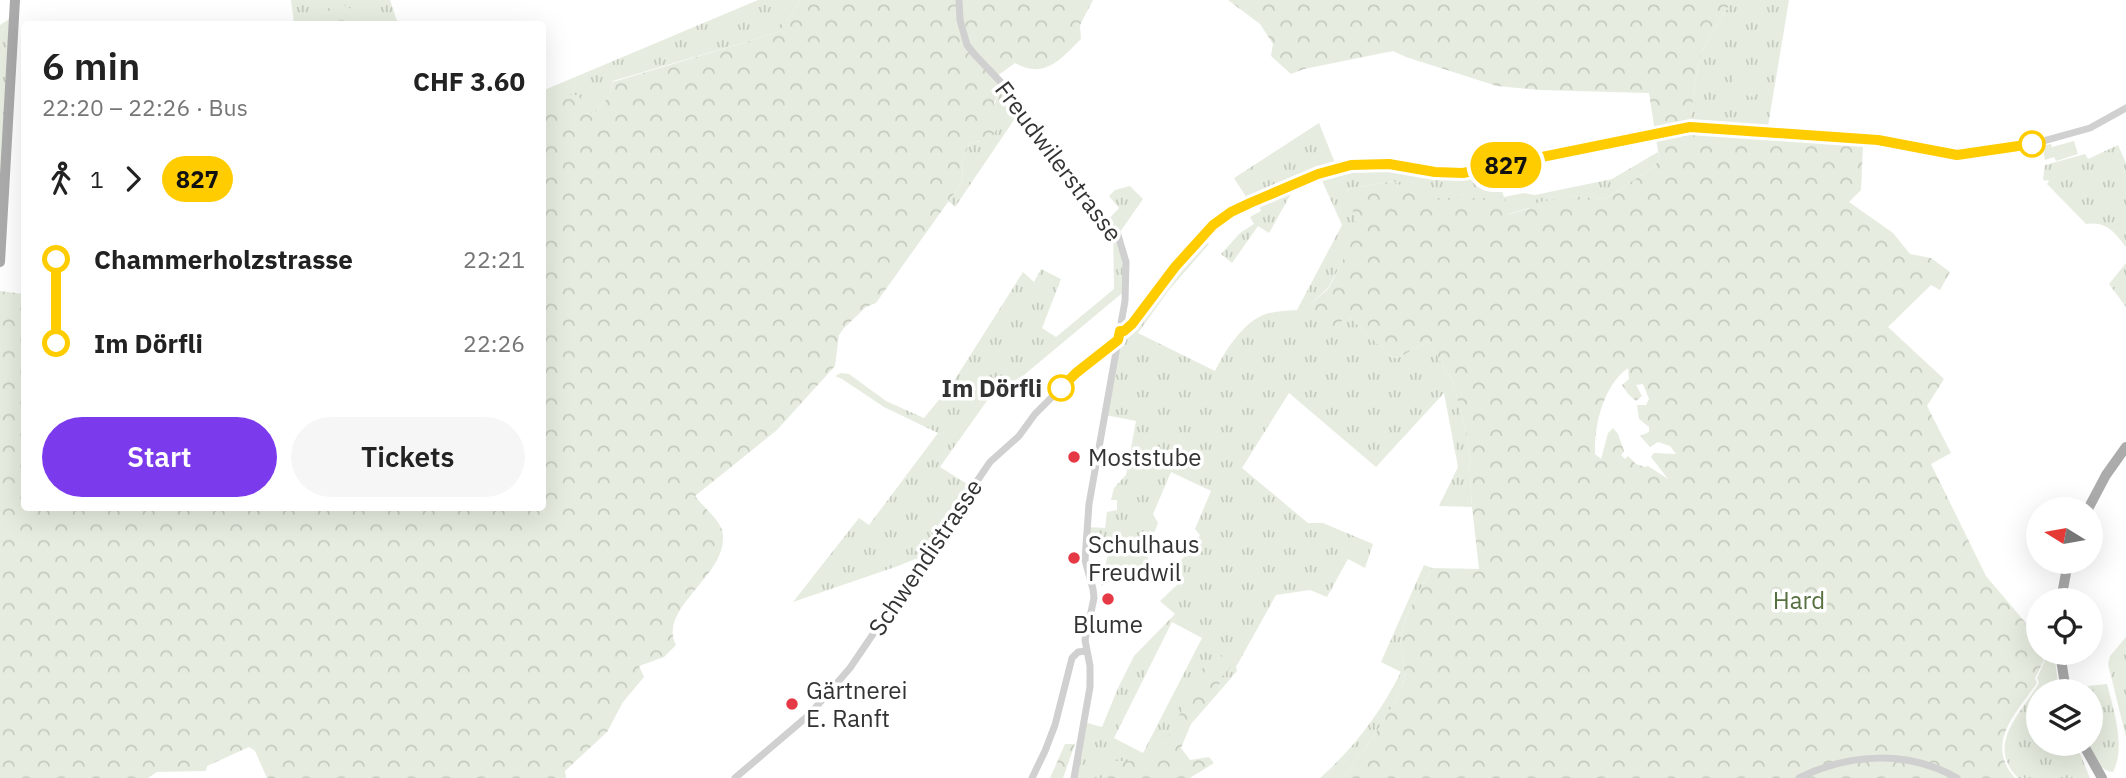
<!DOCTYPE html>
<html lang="en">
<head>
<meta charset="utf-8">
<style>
  body { margin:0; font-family:"IBM Plex Sans",sans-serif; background:#f6f6f6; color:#222; height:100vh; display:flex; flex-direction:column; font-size:26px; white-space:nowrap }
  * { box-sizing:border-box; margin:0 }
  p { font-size:23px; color:#767676 }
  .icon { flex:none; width:38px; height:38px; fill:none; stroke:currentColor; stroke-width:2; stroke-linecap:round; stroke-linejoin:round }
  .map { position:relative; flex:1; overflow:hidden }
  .drawer { position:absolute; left:21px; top:21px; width:525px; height:490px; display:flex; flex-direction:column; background:#fff; border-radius:7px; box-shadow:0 7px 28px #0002 }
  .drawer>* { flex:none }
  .badge { padding:0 14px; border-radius:23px; font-size:24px; line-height:46px }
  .needle { width:46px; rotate:281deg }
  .controls { position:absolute; left:2026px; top:497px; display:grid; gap:14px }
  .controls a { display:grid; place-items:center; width:77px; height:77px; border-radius:50%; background:#fff; box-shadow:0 7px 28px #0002; font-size:35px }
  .map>.badge { position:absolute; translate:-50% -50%; box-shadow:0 0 0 4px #fff }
  .legs { display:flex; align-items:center; gap:10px; height:77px; padding:0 21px; font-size:23px }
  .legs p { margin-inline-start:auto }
  .head { display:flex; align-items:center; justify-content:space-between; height:119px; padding:0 21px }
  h1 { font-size:38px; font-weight:600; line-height:52px }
  .button { display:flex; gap:14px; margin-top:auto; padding:14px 21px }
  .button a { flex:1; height:80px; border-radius:42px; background:#7c3aed; color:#fff; font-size:28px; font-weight:600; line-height:80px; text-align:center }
  .button a+a { background:#f6f6f6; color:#222 }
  ul { padding:0 21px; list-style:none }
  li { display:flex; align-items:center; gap:24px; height:84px; font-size:26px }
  li i { display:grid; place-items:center; width:10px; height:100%; margin:0 9px; background:currentColor }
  li i::after { content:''; width:18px; height:18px; margin:-9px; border:5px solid; border-radius:50%; background:#fff }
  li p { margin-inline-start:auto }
  li:first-child i { background:linear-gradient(#0000 50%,currentColor 0) }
  li:last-child i { background:linear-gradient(currentColor 50%,#0000 0) }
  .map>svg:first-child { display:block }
  .grass { fill:url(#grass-tufts); fill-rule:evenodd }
  .forest { fill:url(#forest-crowns); fill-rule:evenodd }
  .park { fill:#e6ecdf }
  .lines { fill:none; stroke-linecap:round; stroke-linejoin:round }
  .minor { stroke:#d0d0d0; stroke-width:7 }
  .major { stroke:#ababab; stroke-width:10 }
  .line-1-casing { stroke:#fff; stroke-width:16 }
  .line-1 { stroke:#fc0; stroke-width:10 }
  .stop-1-dot { fill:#fff; stroke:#fc0; stroke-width:3.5 }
  .poi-dot { fill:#e63946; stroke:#fff; stroke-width:2.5 }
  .labels { text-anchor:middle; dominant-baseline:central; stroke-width:7; stroke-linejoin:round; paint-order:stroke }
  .street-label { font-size:24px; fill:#333; stroke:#fff }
  .stop-label { font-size:24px; font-weight:bold; fill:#333; stroke:#fff; text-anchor:end }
  .poi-label { font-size:24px; fill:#333; stroke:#fff; text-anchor:start }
  .park-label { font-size:24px; fill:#56703f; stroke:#fff }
</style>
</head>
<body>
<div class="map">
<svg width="2126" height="778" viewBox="0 0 2126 778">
  <defs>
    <pattern id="grass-tufts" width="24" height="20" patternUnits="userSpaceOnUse" patternTransform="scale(1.75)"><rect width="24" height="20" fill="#e6ecdf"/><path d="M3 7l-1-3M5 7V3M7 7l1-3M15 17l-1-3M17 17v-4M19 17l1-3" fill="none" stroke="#c6cbc0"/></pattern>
    <pattern id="forest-crowns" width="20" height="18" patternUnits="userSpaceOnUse" patternTransform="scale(1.75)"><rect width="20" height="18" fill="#e6ecdf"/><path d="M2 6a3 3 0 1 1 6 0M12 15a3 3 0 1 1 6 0" fill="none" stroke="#c6cbc0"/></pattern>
  </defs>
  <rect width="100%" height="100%" fill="#fff"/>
  <!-- grass -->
  <g class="grass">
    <path d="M291 0H390L398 24H356V18L319 20 318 24H294Z"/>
    <path d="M758 0H801L779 32 613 81 609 96 596 112 583 114V103L564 95 543 118 542 91Z"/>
    <path d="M1732 0H1789L1767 132 1690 127 1695 81 1702 51Z"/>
    <path d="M15 15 0 262V25Z"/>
    <path d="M1003 83 1022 108 955 207 949 201 963 181 962 162 969 144 980 141Z"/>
    <path d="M1319 123 1337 168 1363 164 1435 172 1495 167 1504 197 1524 193 1535 195 1612 179 1658 152 1659 158 1655 166 1605 199 1573 196 1508 214 1503 198H1421L1393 181 1347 189 1357 222 1358 229 1355 238 1328 288 1308 306 1348 316 1393 358 1400 357 1428 341 1453 382 1468 440 1472 507 1439 506 1458 467 1444 393 1376 467 1289 393 1242 468 1308 523H1323L1373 544 1365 568 1348 559 1327 597 1310 590 1276 595 1236 667 1237 671 1219 692 1220 679 1156 753 1145 761H1117L1103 778H1074L1084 722 1102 727 1118 688 1134 656 1175 614 1160 601 1179 583 1177 564 1192 549 1200 535 1195 529 1211 491 1171 472 1153 514 1158 523 1155 531 1142 547 1146 550 1150 568 1132 572 1101 586 1111 539 1087 537V527L1105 528 1107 512 1117 510V500H1111L1114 488 1126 475 1136 421 1105 415 1120 341 1128 328 1201 238 1209 244 1168 291 1138 333 1215 371C1225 351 1242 324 1263 315 1273 311 1286 311 1297 310L1342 225 1319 174 1297 183 1269 233 1258 226 1232 263 1221 254 1240 233 1254 224 1250 217 1261 211 1257 201 1250 203 1234 178ZM1172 622 1202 638 1143 753 1114 738Z"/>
    <path d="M2118 145 2126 163V247C2115 233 2107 221 2086 224L2047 184 2049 181 2047 180 2045 181 2043 179 2045 165 2085 154 2088 159Z"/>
    <path d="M1130 186 1143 199 1118 235 1127 289 1024 375 991 395 940 467 972 487 924 559H915L898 566 793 602 859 518 869 525 938 433 884 407 842 379 835 376 841 373 849 374 886 401 924 418 952 384 1023 272 1034 282 1041 269 1061 279 1042 328 1056 337 1114 289 1113 228 1107 221 1119 208 1109 196 1115 190Z"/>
    <path d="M2126 263V307L2109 284Z"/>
    <path d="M1424 565 1432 568C1421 590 1404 614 1401 638 1399 654 1409 670 1402 686 1389 718 1363 750 1343 778H1320C1354 748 1381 712 1401 672L1381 662Z"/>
    <path d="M2126 637V737L2108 664 2110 656Z"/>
    <path d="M2048 653H2054L2059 691H2039V744H2076L2090 778H2018C1985 744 2021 714 2039 683L2037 678Z"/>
    <path d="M2107 684C2114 711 2126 748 2113 772 2099 771 2094 755 2088 744H2091V691H2069L2068 688Z"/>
  </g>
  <!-- forest -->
  <g class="forest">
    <path d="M801 0H1093L1080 25 1081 39C1061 59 1044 80 1015 63L997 76 1003 83 994 103 1000 124 992 137 969 144 962 162 963 181 876 303 866 307 844 328 839 335 835 366 777 430 695 496C702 506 718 518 722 530 733 573 656 607 676 645L664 657 639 666 644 677 623 702 607 732 565 771 566 778H267L255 751 249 747 207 766 206 771 157 772 148 778H0V291L24 294V508H542L543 118 563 95H578L583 103V114L596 112 609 96 613 82 779 32Z"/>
    <path d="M1228 0H1732L1702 51 1695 81 1690 127 1852 138 1863 146 1861 190 1849 202 1893 233 1910 254 1931 258 1950 272 1940 290 1931 285 1888 327 1944 379 1927 406 1951 453 1931 464 1986 576 2025 622 2044 660 2035 678 2037 683C2017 712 1984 743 2015 778H1343C1363 750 1389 718 1402 686 1409 670 1399 654 1401 638 1404 614 1421 590 1432 568L1479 569 1472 507 1468 440 1453 382 1428 341 1400 357 1393 358 1348 316 1334 327 1308 317V306L1328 289 1332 282 1358 229 1347 189 1393 181 1422 198H1504L1509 214 1528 209 1539 202 1573 196 1605 199 1655 166 1659 158 1649 93 1540 90 1497 86 1406 57 1393 51 1304 69 1291 74 1271 56 1273 44 1260 24ZM1628 368 1629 379 1622 385 1628 394 1636 401 1642 396 1636 385 1643 384 1649 399 1646 405H1637L1639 419 1649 427V432L1640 436 1650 447 1658 442 1670 446 1676 454 1654 453 1651 457 1668 479 1648 466 1645 467 1636 464 1628 456 1625 459 1621 455 1624 451 1618 434 1613 428 1608 433 1601 459 1595 454C1594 426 1603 386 1628 368Z"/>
    <path d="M336 4C349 5 357 11 356 24H318L322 12Z"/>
    <path d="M1222 655 1232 665 1220 679 1219 692 1191 724 1181 748 1190 760 1209 757 1214 763 1190 778H1103L1116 761H1145L1165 743 1206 662Z"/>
    <path d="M1065 744H1075L1063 778H1050Z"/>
  </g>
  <!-- park -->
  <g class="park">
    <path d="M1735 66 1760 72 1755 97 1732 93Z"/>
    <path d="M2074 141 2078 154 2056 161 2054 157 2045 160 2043 149 2045 145 2051 144 2052 147Z"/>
  </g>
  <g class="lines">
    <!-- minor -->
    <g class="minor">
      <path d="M959 0 960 20 967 45 975 55 1014 96 1056 164 1118 235 1126 262 1125 301 1089 504 1085 560 1093 589 1094 598 1085 640 1090 666V687L1074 778"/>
      <path d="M1120 331H1124L1132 324 1175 267 1213 225 1231 212 1250 203 1318 174 1351 165 1389 164 1444 173H1463L1690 127 1878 140 1944 154H1973L2025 146 2090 128 2126 108"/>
      <path d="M735 778 809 715 850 668 990 462 1019 436 1035 414 1076 373 1118 340"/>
      <path d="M1032 778 1045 751 1055 725 1072 658 1078 652 1086 651"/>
      <path d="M1799 778C1849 753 1908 750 1957 778"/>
    </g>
    <!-- major -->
    <g class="major">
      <path d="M0 262 15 0"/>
      <path d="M2088 509 2106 475 2126 447"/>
      <path d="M2061 600 2068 562"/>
      <path d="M2060 653 2066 691"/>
      <path d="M2083 744 2102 778"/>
    </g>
  </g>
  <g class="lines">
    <defs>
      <path id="line-1" d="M1061 388 1076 373 1118 340 1120 331H1124L1132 324 1175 267 1213 225 1231 212 1250 203 1318 174 1351 165 1389 164 1435 172 1463 173 1690 127 1878 140 1957 155 2032 144"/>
    </defs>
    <!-- line-1 casing -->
    <use href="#line-1" class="line-1-casing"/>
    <!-- line-1 -->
    <use href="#line-1" class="line-1"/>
  </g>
  <!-- markers -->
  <g class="stop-1-dot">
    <circle cx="2032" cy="144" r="12"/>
    <circle cx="1061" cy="388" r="12"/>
  </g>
  <g class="poi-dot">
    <circle cx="1074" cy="457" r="7"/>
    <circle cx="1074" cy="558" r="7"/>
    <circle cx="1108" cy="599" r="7"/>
    <circle cx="792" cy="704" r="7"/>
  </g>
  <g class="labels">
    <!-- street labels -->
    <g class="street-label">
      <text transform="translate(1059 161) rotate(53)">Freudwilerstrasse</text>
      <text transform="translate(925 557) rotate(-56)">Schwendistrasse</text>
    </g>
    <!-- stop labels -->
    <g class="stop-label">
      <text x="1042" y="388">Im Dörfli</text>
    </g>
    <!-- poi labels -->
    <g class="poi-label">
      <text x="1088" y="457">Moststube</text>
      <text x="1088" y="544">Schulhaus<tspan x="1088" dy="28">Freudwil</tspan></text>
      <text x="1108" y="624" text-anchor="middle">Blume</text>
      <text x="806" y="690">Gärtnerei<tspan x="806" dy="28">E. Ranft</tspan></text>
    </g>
    <!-- park labels -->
    <g class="park-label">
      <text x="1799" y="600">Hard</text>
    </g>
  </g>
</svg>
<div class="controls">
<a><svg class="needle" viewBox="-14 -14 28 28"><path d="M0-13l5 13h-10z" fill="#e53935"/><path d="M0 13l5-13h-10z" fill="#767676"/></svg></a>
<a><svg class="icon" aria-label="locate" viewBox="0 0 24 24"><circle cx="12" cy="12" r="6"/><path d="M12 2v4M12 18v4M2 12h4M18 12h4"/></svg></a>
<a><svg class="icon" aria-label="layers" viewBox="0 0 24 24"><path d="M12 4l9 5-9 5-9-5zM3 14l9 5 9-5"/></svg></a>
</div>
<b class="badge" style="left:1506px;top:165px;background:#fc0;color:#111">827</b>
<section class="drawer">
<div class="head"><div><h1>6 min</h1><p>22:20 – 22:26 · Bus</p></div><b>CHF 3.60</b></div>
<div class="legs"><svg class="icon" aria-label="walk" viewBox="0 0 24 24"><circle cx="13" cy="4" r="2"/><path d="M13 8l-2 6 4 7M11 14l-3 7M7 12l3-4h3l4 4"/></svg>1<svg class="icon" aria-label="forward" viewBox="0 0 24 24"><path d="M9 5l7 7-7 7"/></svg><b class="badge" style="background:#fc0;color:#111">827</b></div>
<ul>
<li><i style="color:#fc0"></i><b>Chammerholzstrasse</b><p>22:21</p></li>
<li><i style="color:#fc0"></i><b>Im Dörfli</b><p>22:26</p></li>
</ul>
<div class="button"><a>Start</a><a>Tickets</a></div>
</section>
</div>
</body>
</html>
